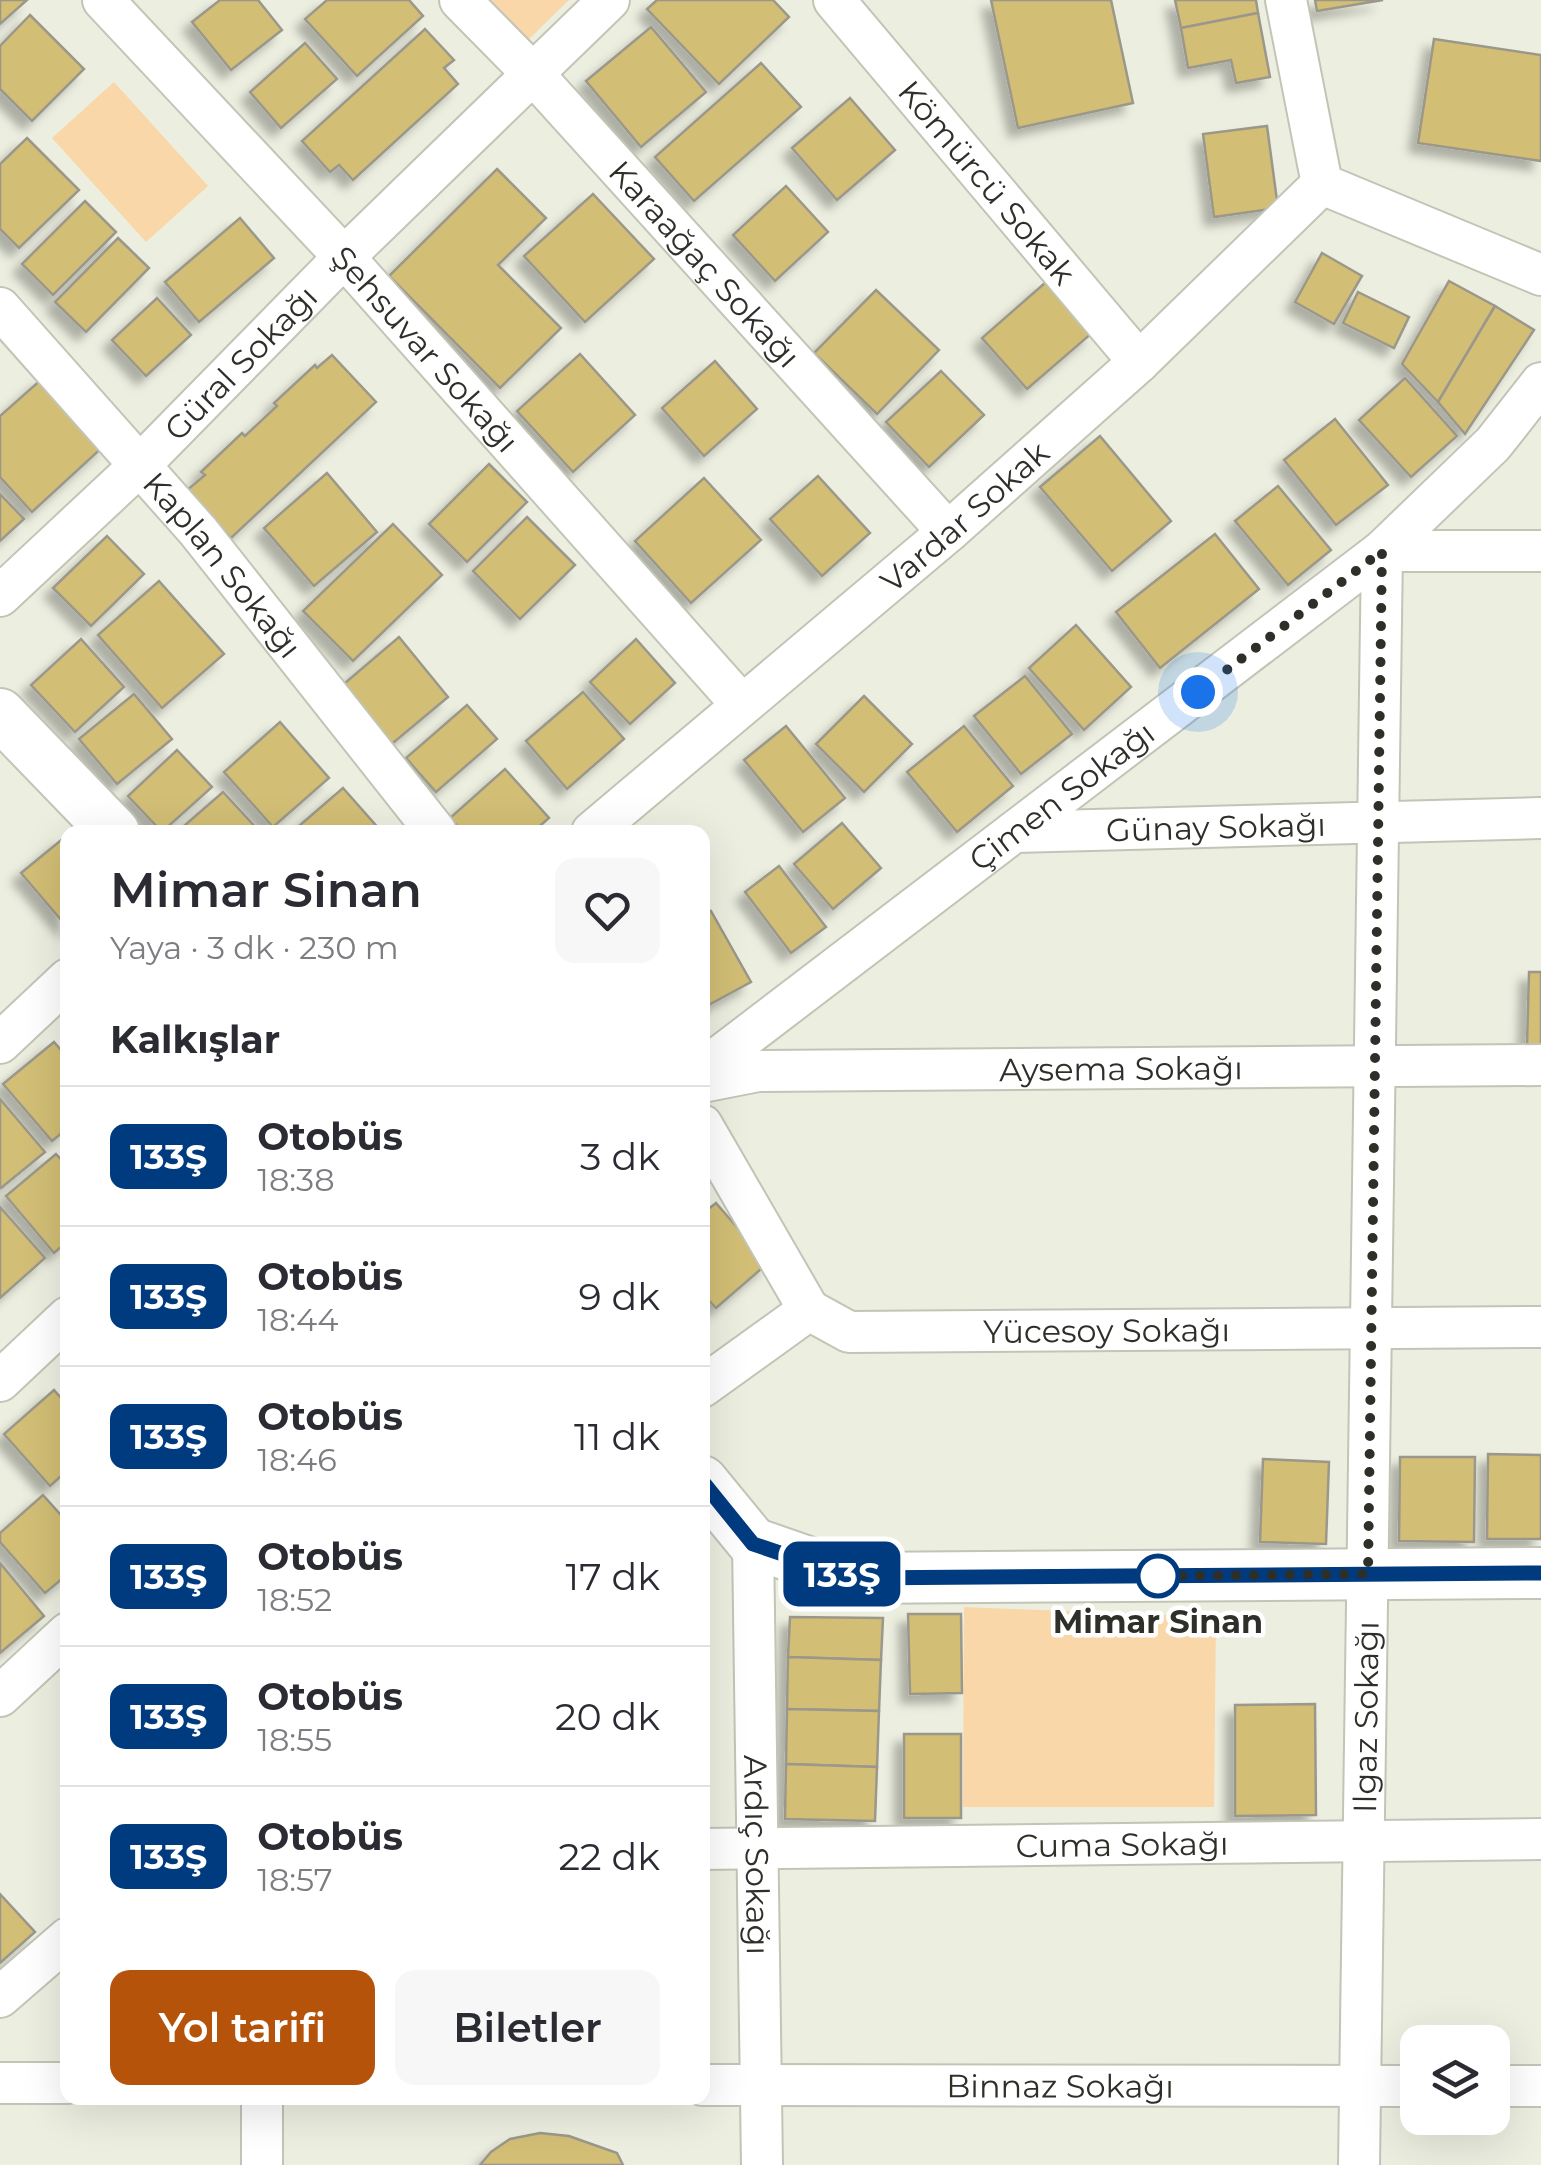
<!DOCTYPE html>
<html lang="tr">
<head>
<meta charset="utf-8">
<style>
  body { margin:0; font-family:Montserrat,sans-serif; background:#f7f7f7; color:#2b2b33; height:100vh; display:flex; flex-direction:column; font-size:38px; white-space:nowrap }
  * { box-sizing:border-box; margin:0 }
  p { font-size:32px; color:#7c7c81 }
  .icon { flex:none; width:55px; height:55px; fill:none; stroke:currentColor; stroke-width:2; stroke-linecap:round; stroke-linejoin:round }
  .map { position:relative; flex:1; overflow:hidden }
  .drawer { position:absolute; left:60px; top:825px; width:650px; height:1280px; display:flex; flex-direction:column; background:#fff; border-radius:20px; box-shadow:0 10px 40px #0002 }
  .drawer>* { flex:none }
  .badge { padding:0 20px; border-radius:15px; font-size:35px; line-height:65px }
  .tools { position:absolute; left:1400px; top:2025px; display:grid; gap:20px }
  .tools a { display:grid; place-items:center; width:110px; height:110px; border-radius:20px; background:#fff; box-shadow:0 10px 40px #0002; font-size:50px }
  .you { position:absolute; width:50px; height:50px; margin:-25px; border:8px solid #fff; border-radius:50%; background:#1a73e8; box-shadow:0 0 0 15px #1a73e833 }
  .map>.badge { position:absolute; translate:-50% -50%; box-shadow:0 0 0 5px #fff }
  h2 { padding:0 50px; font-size:38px; line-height:90px }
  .round { display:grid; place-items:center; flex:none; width:105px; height:105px; border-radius:20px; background:#f7f7f7 }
  .overview { display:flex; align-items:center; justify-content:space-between; height:170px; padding:0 50px }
  h1 { font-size:48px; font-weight:600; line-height:75px }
  .action { display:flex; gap:20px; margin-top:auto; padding:20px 50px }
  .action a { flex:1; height:115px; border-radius:20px; background:#b45309; color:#fff; font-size:40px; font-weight:600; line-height:115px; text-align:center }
  .action a+a { background:#f7f7f7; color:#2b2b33 }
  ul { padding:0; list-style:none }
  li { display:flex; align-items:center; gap:30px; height:140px; padding:0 50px; border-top:2px solid #e1e1e2 }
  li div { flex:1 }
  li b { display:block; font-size:38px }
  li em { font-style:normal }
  li .badge { min-width:110px; font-weight:700; text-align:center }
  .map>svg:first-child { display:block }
  .green { fill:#f9d7a9 }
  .building { fill:#d2be74; stroke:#9b988b; stroke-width:2.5; filter:url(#shadow) }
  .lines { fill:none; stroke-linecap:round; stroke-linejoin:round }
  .minor-casing { stroke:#c2c4b6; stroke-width:44 }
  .tertiary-casing { stroke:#c2c4b6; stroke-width:54 }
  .minor { stroke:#fff; stroke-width:40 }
  .tertiary { stroke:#fff; stroke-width:50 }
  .line-casing { stroke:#fff; stroke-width:22 }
  .line { stroke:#003b80; stroke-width:15 }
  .walk { stroke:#2f2f2a; stroke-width:10; stroke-dasharray:0 18 }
  .stop-dot { fill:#fff; stroke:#003b80; stroke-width:5 }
  .labels { text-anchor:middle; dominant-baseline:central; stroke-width:9; stroke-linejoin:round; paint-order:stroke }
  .street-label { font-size:32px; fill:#2f2f2a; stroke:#fff }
  .stop-label { font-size:32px; font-weight:bold; fill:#2f2f2a; stroke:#fff }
</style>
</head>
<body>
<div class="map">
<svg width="1541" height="2165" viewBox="0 0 1541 2165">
  <defs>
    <filter id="shadow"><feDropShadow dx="-9" dy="9" stdDeviation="5" flood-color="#0004"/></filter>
  </defs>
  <rect width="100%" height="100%" fill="#ecefe0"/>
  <!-- green -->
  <g class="green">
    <path d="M488 0H569L529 39Z"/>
    <path d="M114 82 208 186 146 242 52 138Z"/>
    <path d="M964 1607 1216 1617 1214 1807H963Z"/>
  </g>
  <!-- building -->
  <g class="building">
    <path d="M0 0H27L0 24Z"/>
    <path d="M220 0H258L282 30 231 70 192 22Z"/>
    <path d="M327 0H409L423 16 357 76 305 19Z"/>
    <path d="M657 0H773L789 17 719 84 647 9Z"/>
    <path d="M991 0H1111L1133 103 1018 128Z"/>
    <path d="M1175 0H1256L1258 13 1181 28Z"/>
    <path d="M1315 0H1383L1317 11Z"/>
    <path d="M1258 13 1270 77 1236 83 1231 60 1188 68 1181 28Z"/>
    <path d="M30 15 84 69 32 121 0 89V46Z"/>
    <path d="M651 27 706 92 641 147 586 81Z"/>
    <path d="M425 29 454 60 444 68 458 84 353 180 339 165 330 172 302 141Z"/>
    <path d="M1434 39 1541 55V161L1418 143Z"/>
    <path d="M305 43 337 79 281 128 250 92Z"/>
    <path d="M761 63 801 107 694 201 655 157Z"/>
    <path d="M850 98 895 150 837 200 792 148Z"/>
    <path d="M1267 126 1278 208 1214 217 1203 134Z"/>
    <path d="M27 138 79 190 19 248 0 229V164Z"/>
    <path d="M497 169 546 218 498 265 561 328 500 388 389 276Z"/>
    <path d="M786 186 828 232 775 281 733 235Z"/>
    <path d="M593 194 654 259 585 322 524 256Z"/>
    <path d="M85 201 116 232 53 295 22 264Z"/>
    <path d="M240 218 274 258 199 322 165 282Z"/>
    <path d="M118 238 149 268 86 332 55 302Z"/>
    <path d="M1322 253 1362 276 1334 324 1295 302Z"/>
    <path d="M1449 281 1495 306 1438 402 1402 364Z"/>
    <path d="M1046 282 1092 333 1027 389 982 338Z"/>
    <path d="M876 290 939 350 877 414 814 353Z"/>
    <path d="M1358 292 1409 317 1394 348 1343 323Z"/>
    <path d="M157 298 191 335 146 376 112 340Z"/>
    <path d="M1495 306 1534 330 1465 434 1438 402Z"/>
    <path d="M580 354 635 415 573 472 517 411Z"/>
    <path d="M332 355 376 402 231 538 186 491 205 475 201 472 242 433 245 436 277 406 274 403 315 365 317 368Z"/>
    <path d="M715 361 757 409 704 456 662 408Z"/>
    <path d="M941 371 984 415 929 467 886 422Z"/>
    <path d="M44 377 106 444 32 512 0 477V416Z"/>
    <path d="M1405 378 1457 436 1411 477 1359 420Z"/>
    <path d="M1335 419 1388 485 1336 525 1284 460Z"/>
    <path d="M1100 436 1171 521 1112 571 1040 487Z"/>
    <path d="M489 464 527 502 467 562 429 524Z"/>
    <path d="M327 473 377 532 314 586 264 528Z"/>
    <path d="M818 476 870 533 822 576 770 519Z"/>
    <path d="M704 478 761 540 691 603 635 541Z"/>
    <path d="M1278 486 1331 550 1288 585 1235 521Z"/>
    <path d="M0 494 24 519 0 541Z"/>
    <path d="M527 517 575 565 520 619 473 571Z"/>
    <path d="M393 524 442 575 353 661 303 611Z"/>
    <path d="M1215 534 1259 589 1160 668 1116 612Z"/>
    <path d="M107 536 144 574 91 626 53 588Z"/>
    <path d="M159 581 224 654 162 708 98 635Z"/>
    <path d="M1076 625 1131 687 1084 730 1029 668Z"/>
    <path d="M399 637 448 697 387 748 338 689Z"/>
    <path d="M81 639 124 687 75 732 31 685Z"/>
    <path d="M636 639 675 683 630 724 590 682Z"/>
    <path d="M1025 676 1072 734 1021 774 974 716Z"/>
    <path d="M583 692 624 739 567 789 526 741Z"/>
    <path d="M134 694 172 739 117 784 79 739Z"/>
    <path d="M864 696 912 744 864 792 816 744Z"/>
    <path d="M467 705 497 739 436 792 406 758Z"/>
    <path d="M280 722 329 778 273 827 224 772Z"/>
    <path d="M786 726 845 798 803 832 744 760Z"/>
    <path d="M964 726 1013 786 957 832 907 772Z"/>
    <path d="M177 750 212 787 162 832 128 796Z"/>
    <path d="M505 769 549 818 533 832H463L450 818Z"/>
    <path d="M343 788 381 831 292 832Z"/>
    <path d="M223 792 260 832H177Z"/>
    <path d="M842 823 881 868 833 909 794 864Z"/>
    <path d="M65 837 68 840V928L21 873Z"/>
    <path d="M779 866 826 927 791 953 745 892Z"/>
    <path d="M711 911 751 982 703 1008 702 916Z"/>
    <path d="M1529 972H1541V1045H1527Z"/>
    <path d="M54 1042 68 1058V1128L52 1141 3 1084Z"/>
    <path d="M0 1099 45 1152 1 1188 0 1187Z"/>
    <path d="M56 1154 68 1167V1241L54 1253 6 1196Z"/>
    <path d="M716 1203 768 1263 716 1308 702 1293V1214Z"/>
    <path d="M0 1207 45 1258 0 1298Z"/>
    <path d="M54 1390 68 1406V1470L50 1486 4 1434Z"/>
    <path d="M1488 1454 1541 1455V1539H1487Z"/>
    <path d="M1400 1457H1475L1474 1542 1399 1541Z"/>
    <path d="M1263 1459 1329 1462 1326 1544 1260 1542Z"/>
    <path d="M43 1495 68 1523V1574L45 1593 0 1542V1533Z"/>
    <path d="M0 1563 44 1616 0 1653Z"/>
    <path d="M908 1614H961L962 1693 910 1694Z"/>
    <path d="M790 1617 883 1618 881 1660 788 1657Z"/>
    <path d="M788 1657 881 1660 879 1711 787 1709Z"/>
    <path d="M1315 1704 1316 1815 1235 1816V1705Z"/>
    <path d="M787 1709 879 1711 877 1767 786 1764Z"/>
    <rect x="904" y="1734" width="57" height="84"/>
    <path d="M786 1764 877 1767 875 1821 785 1819Z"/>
    <path d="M0 1894 35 1932 0 1963Z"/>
    <path d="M540 2133 569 2136 617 2153 623 2165H480L491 2152 510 2139Z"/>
  </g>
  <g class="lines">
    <defs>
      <g id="minor">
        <path id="s1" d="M103 0 344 257 742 705"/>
        <path id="s2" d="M460 0 534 75 948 532"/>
        <path id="s3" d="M834 0 1139 362"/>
        <path d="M1286 0 1322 184 1541 275"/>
        <path id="s4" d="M0 308 198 531 436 832"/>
        <path d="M1382 551H1541"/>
        <path id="s5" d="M0 596 139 466 344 257 609 0"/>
        <path id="s6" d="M592 832 948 532 1139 362 1322 184"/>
        <path id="s7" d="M1014 832 1541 818"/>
        <path d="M0 1043 68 979"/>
        <path id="s8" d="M702 1070 1382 551 1493 444 1541 383"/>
        <path id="s9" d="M702 1082 758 1071 1541 1065"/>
        <path d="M702 1125 809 1310"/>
        <path d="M0 1381 68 1317"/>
        <path id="s10" d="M702 1387 809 1310 849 1332 1541 1327"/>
        <path id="s11" d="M753 1543 762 2165"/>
        <path d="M0 1696 68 1633"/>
        <path id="s12" d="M702 1849 1541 1839"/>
        <path d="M0 1997 68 1938"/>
        <path d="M0 2083H68"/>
        <path id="s13" d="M702 2085 1418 2086"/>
        <path d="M1492 2086H1541"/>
        <path d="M262 2165V2098"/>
        <path id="s14" d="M1359 2165 1382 551"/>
      </g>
      <g id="tertiary">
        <path d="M0 714 114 832"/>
        <path d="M702 1481 753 1543 854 1578 1541 1573"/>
      </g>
    </defs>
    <!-- minor casing -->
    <use href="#minor" class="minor-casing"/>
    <!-- tertiary casing -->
    <use href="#tertiary" class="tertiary-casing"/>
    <!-- minor -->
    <use href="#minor" class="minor"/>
    <!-- tertiary -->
    <use href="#tertiary" class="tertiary"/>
  </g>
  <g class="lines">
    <defs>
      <path id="line" d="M702 1481 753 1544 854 1578 1541 1573"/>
    </defs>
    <!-- line casing -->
    <use href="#line" class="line-casing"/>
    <!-- line -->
    <use href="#line" class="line"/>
    <!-- walk -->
    <path class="walk" d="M1158 1576H1152L1368 1574 1382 551 1198 692"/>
  </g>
  <!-- markers -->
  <circle class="stop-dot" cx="1158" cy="1576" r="20"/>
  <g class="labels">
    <!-- street labels -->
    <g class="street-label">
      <text stroke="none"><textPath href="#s3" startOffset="238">Kömürcü Sokak</textPath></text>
      <text stroke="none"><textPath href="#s2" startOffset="360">Karaağaç Sokağı</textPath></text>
      <text stroke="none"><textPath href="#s1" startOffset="475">Şehsuvar Sokağı</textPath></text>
      <text stroke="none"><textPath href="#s5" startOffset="335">Güral Sokağı</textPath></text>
      <text stroke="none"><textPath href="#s6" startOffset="488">Vardar Sokak</textPath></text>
      <text stroke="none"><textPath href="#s4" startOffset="340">Kaplan Sokağı</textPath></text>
      <text stroke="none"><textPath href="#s8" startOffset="452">Çimen Sokağı</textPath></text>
      <text stroke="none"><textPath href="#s7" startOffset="202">Günay Sokağı</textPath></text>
      <text stroke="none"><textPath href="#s9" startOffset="420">Aysema Sokağı</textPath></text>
      <text stroke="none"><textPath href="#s10" startOffset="435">Yücesoy Sokağı</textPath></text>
      <text stroke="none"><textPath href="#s14" startOffset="448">Ilgaz Sokağı</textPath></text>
      <text stroke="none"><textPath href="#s12" startOffset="420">Cuma Sokağı</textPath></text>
      <text stroke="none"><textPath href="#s11" startOffset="312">Ardıç Sokağı</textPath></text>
      <text stroke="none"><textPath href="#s13" startOffset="358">Binnaz Sokağı</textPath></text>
    </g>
    <!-- stop labels -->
    <g class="stop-label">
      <text x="1158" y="1621">Mimar Sinan</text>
    </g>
  </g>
</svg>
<div class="tools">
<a><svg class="icon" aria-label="layers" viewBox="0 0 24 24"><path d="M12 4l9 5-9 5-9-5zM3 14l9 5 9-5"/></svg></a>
</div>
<div class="you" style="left:1198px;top:692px"></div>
<b class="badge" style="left:842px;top:1574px;background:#003b80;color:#fff">133Ş</b>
<section class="drawer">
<div class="overview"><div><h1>Mimar Sinan</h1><p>Yaya · 3 dk · 230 m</p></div><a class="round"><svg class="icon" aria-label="heart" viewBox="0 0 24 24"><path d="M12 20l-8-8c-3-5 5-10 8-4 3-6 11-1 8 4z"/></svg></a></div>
<h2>Kalkışlar</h2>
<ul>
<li><span class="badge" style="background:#003b80;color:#fff">133Ş</span><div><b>Otobüs</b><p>18:38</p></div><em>3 dk</em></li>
<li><span class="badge" style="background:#003b80;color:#fff">133Ş</span><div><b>Otobüs</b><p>18:44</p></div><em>9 dk</em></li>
<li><span class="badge" style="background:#003b80;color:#fff">133Ş</span><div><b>Otobüs</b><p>18:46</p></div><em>11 dk</em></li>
<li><span class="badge" style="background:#003b80;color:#fff">133Ş</span><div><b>Otobüs</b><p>18:52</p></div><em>17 dk</em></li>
<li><span class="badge" style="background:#003b80;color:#fff">133Ş</span><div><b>Otobüs</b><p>18:55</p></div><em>20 dk</em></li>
<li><span class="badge" style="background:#003b80;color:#fff">133Ş</span><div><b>Otobüs</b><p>18:57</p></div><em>22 dk</em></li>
</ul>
<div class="action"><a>Yol tarifi</a><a>Biletler</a></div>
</section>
</div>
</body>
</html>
